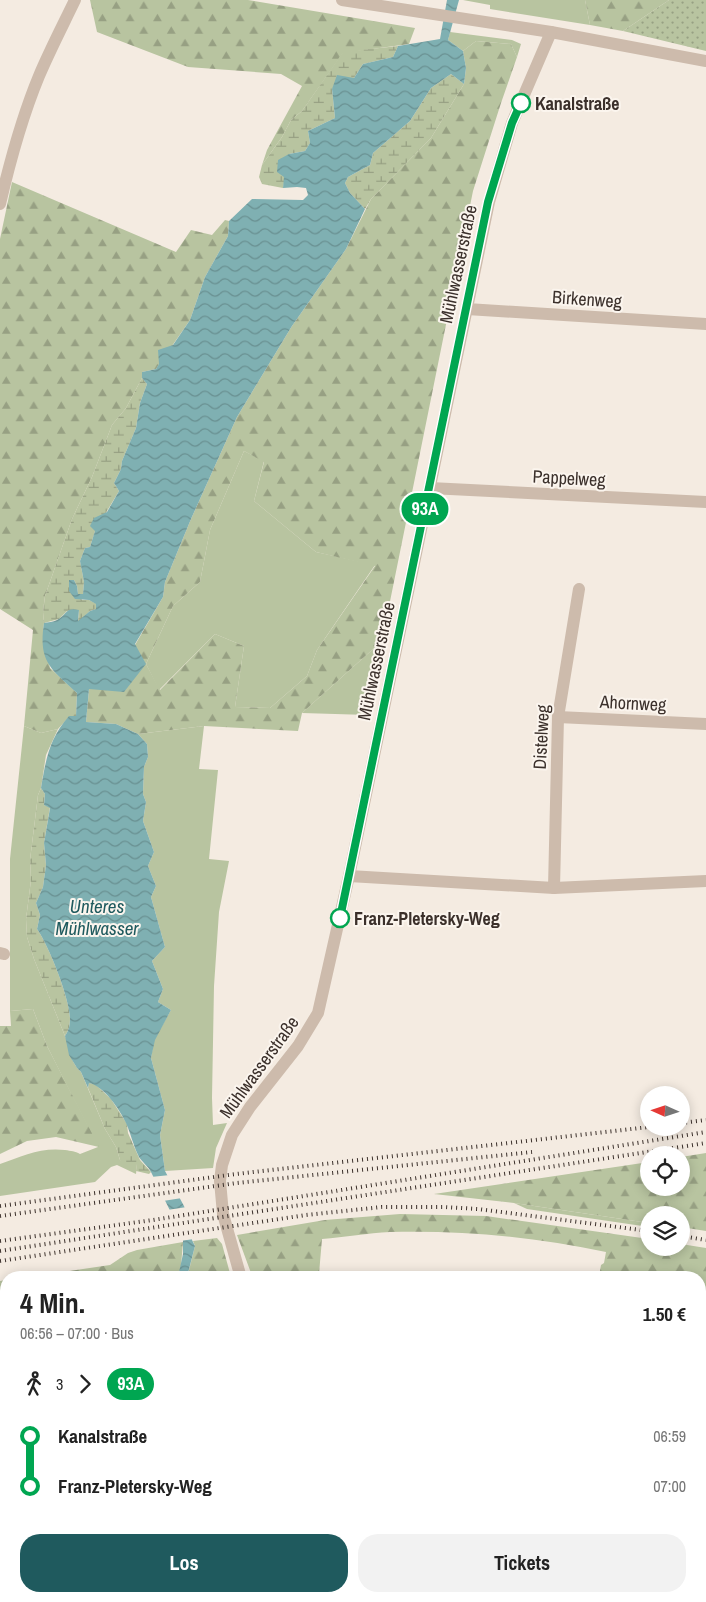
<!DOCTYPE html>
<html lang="de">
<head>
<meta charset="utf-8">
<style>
  body { margin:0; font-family:"Archivo Narrow",sans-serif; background:#f2f2f2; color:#222; height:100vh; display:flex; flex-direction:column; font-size:19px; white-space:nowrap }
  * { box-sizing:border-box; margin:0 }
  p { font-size:16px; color:#767676 }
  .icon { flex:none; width:28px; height:28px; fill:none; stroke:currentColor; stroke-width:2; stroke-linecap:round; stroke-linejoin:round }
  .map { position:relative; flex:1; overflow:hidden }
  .panel { position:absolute; left:0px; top:1271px; width:706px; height:331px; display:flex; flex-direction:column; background:#fff; border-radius:20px 20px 0 0; box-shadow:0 2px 12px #0003 }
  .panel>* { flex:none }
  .badge { padding:0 10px; border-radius:16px; font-size:18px; line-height:32px }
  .needle { width:32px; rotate:273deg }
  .controls { position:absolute; left:640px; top:1086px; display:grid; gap:10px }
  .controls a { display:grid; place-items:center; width:50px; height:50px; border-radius:50%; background:#fff; box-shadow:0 2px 12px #0003; font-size:25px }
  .map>.badge { position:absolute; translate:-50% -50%; box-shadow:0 0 0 2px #fff }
  .legs { display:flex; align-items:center; gap:8px; height:55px; padding:0 20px; font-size:16px }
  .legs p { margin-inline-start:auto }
  .head { display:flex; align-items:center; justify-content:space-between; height:85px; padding:0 20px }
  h1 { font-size:28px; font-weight:700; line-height:38px }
  .primary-button { display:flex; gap:10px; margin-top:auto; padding:10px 20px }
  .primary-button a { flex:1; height:58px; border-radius:20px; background:#1f5a5e; color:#fff; font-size:20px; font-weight:700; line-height:58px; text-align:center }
  .primary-button a+a { background:#f2f2f2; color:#222 }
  ul { padding:0 20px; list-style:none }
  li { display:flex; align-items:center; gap:18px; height:50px; font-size:19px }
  li i { display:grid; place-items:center; width:8px; height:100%; margin:0 6px; background:currentColor }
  li i::after { content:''; width:12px; height:12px; margin:-6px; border:4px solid; border-radius:50%; background:#fff }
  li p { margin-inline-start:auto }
  li:first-child i { background:linear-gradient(#0000 50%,currentColor 0) }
  li:last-child i { background:linear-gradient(currentColor 50%,#0000 0) }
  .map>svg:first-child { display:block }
  .grass { fill:#b8c4a0 }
  .forest { fill:url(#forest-firs); fill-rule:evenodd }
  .wetland { fill:url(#wetland-marsh) }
  .park { fill:url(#park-tufts) }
  .garden { fill:url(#garden-dots) }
  .water { fill:url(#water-waves) }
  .pier { fill:#f4ebe1 }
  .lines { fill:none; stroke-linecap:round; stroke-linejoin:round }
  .street { stroke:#cdbbac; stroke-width:12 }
  .highway { stroke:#5c4a42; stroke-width:15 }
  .rail { stroke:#3b302b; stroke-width:4; stroke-dasharray:1 4; stroke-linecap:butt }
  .line-1-casing { stroke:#fff; stroke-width:11 }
  .line-1 { stroke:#00a651; stroke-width:8 }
  .stop-1-dot { fill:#fff; stroke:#00a651; stroke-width:2.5 }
  .labels { text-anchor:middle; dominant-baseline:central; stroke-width:4; stroke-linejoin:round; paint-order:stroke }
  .stop-label { font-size:18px; font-weight:bold; fill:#3b302b; stroke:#fbf5ee; text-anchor:start }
  .street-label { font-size:18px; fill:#3b302b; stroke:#fbf5ee }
  .water-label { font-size:19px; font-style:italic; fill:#1f5a5e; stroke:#fbf5ee }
</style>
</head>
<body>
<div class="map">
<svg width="706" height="1602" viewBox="0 0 706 1602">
  <defs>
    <pattern id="forest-firs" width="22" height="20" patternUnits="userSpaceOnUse" patternTransform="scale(1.25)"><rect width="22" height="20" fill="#b8c4a0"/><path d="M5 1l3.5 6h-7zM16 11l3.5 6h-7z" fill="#97a083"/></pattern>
    <pattern id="wetland-marsh" width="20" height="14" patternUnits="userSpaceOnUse" patternTransform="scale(1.25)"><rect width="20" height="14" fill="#b8c4a0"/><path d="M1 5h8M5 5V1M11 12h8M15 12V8" fill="none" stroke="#97a083"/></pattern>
    <pattern id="park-tufts" width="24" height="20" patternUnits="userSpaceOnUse" patternTransform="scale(1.25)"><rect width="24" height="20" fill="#b8c4a0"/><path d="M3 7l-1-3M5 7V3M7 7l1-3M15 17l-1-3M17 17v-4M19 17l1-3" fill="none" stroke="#97a083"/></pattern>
    <pattern id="garden-dots" width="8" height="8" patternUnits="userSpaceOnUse" patternTransform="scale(1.25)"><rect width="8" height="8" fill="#b8c4a0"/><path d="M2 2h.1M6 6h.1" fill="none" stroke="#97a083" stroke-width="1.8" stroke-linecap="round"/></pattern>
    <pattern id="water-waves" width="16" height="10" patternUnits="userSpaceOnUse" patternTransform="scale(1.25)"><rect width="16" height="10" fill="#7fb0b2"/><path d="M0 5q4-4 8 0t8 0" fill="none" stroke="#699091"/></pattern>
  </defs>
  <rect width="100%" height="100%" fill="#f4ebe1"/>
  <!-- grass -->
  <g class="grass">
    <path d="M463 0H585L590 25 490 9V5Z"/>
    <path d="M450 32 512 40 521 44 517 57 511 44 476 41 463 51 448 40Z"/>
    <path d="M244 451 264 461 254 501 316 552 375 565 317 650 307 676 270 708 235 707 244 646 215 634 159 690 146 664 173 606 200 582 210 530Z"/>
    <path d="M382 641 368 715 302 713Z"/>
    <path d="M24 726 41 733 58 729 46 755 41 788 38 795 30 860 31 880 26 919 27 937 34 959 67 1041C69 1052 72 1064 81 1072L105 1129 116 1147 120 1160 137 1164 136 1174 117 1165 111 1167 95 1182 0 1196V1164C22 1156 41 1147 65 1150 71 1151 75 1151 80 1154L98 1147 47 1046 33 1009 10 1011V859Z"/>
    <path d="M204 726 199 769 218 770 209 859 229 861 219 912 214 986 212 1098 213 1125 227 1123 216 1148 213 1168 165 1171 160 1135 165 1110 151 1058 154 1040 171 1010 158 1002 163 989 152 961 165 947 151 897 156 886 148 866 154 852 143 821 146 802 143 794 144 767 148 757 147 744 138 734Z"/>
    <path d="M514 1203 649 1223V1227L527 1209Z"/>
    <path d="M700 1380 706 1386V1512L700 1508Z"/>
  </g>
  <!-- forest -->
  <g class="forest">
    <path d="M90 0H248L415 28 409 44 343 53 302 111 291 120 282 137 262 165 267 150 302 86 281 74 188 67 97 32Z"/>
    <path d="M585 0H669L623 31 590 25Z"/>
    <path d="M476 41 511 44 517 57 501 103 473 191 382 641 302 713 298 731 204 726 138 734 116 724 86 722 89 689 135 645 163 597 165 582 191 519 237 417 292 326 346 249 371 199 431 138 464 84 466 68 463 51ZM244 451 264 462 254 501 316 552 375 566 317 650 307 676 270 708 235 707 244 646 215 634 160 690 146 664 173 606 200 582 210 530Z"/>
    <path d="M12 182 176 252 191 230 212 235 225 220 229 221 228 236 205 277 190 320 156 369 142 372V378L126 408 112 425 92 477 72 519 45 596 43 611 44 623 43 631 50 668 77 693 76 716 69 717 58 729 41 733 24 726 33 630 0 609V239Z"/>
    <path d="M33 1009 47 1046 99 1147 56 1137 27 1141 0 1154V1026H11L10 1011Z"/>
    <path d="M706 1153V1231L681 1227V1215H649V1223L514 1203 434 1194 649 1162V1188H681V1157Z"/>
    <path d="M400 1214 486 1216 649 1239V1248H681V1244L706 1248V1306H700V1278L599 1277 601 1265 604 1263 606 1252C536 1237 462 1230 390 1232 368 1233 345 1237 322 1239L319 1274 279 1276 251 1273 237 1235 325 1220Z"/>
    <path d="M217 1238 222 1244 231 1277 187 1278 195 1246 193 1241Z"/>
    <path d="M183 1242 181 1266 178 1277 22 1278 110 1265 128 1253 137 1250Z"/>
    <path d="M6 1280V1470L0 1476V1281Z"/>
    <path d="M24 1596H117L114 1602H24Z"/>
    <path d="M329 1596H475L471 1602H336Z"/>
    <path d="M632 1596H680L686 1602H638Z"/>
  </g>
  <!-- wetland -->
  <g class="wetland">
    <path d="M398 46 393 57 363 64 354 78 332 89 335 118 308 131 310 143 305 151 289 154 283 188 262 184 259 177 262 165 282 137 291 120 302 111 343 52Z"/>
    <path d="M451 74 464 84 431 138 371 199 365 209 350 193 345 183 348 177 370 165 373 153 410 121 431 88Z"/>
    <path d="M142 378 147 384 140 403 136 428 122 461 121 469 114 483 119 491 95 531 90 547 85 548 80 561 84 582 83 594H78L77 586 74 580H69L82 600H89L97 604 96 609 90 611 78 622 79 610 67 611 59 619 44 623 43 612 45 596 72 519 92 477 112 425 126 408Z"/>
    <path d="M41 788 45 794 44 805 50 807 44 843 46 865 43 887 36 903 40 915 37 929C49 946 69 997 70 1018 70 1025 69 1030 65 1036L34 959 27 937 26 919 31 880 30 860 38 795Z"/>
    <path d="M89 1083 95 1084 111 1099 127 1124 128 1133 140 1160 151 1172 149 1174 136 1171 137 1164H123L120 1160 116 1147 105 1129 88 1088Z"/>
  </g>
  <!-- park -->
  <path class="park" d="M700 1306H706V1386L700 1380Z"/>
  <!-- garden -->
  <path class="garden" d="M669 0H706V51L623 31Z"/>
  <!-- water -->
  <g class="water">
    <path d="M447 0H459L448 40 463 51 466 68 464 84 451 74 431 88 410 121 373 153 370 165 348 177 345 183 350 193 365 209 346 249 292 326 237 417 191 519 165 582 163 597 135 644 146 664 124 692 89 689 86 722 116 724 138 734 147 744 148 757 144 767 143 794 146 802 143 821 154 852 148 866 156 886 151 897 165 947 152 961 163 989 158 1002 171 1010 155 1040 151 1058 165 1110 160 1135 165 1171 184 1206 189 1219 192 1240 195 1246 187 1277H178L183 1254V1237L151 1172C148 1166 142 1162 139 1157 133 1145 131 1134 126 1123 120 1110 104 1086 89 1083L88 1088 81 1072 77 1068 69 1055 65 1036C69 1030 70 1025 70 1018 69 997 49 946 37 929L40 915 36 903 43 887 46 865 44 843 50 808 44 805 45 794 41 788C46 759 49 739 69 716H76L77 693C51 669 38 662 44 623 48 622 53 622 57 620 67 615 65 607 79 610L78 621 90 611 96 609V604L89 600 75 599 69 591V580H74L77 586 78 594H83L84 582 80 561 85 548 90 547 95 531 90 526 94 518 107 512 119 491 114 483 121 469 122 461 136 428 140 403 147 384 142 378V372L156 369 159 364 158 350 173 345 190 320 205 277 228 236 229 221 252 199 303 200 308 195 306 188 297 187 283 188 284 177 277 172 278 160 289 154 305 151 310 143 308 131 335 118 332 89 337 75 354 78 363 64 393 57 398 46 440 39Z"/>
    <path d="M6 1470V1596H24V1602H0V1476Z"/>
  </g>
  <!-- pier -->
  <g class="pier">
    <path d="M170 1175 182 1198 163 1201 151 1177Z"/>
    <path d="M187 1207 191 1218 194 1239 180 1241 167 1210Z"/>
  </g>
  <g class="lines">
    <!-- street -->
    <g class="street">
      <path d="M342 0 551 32 706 61"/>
      <path d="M0 204C10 161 22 117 39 76 50 50 63 25 75 0"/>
      <path d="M467 309 706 324"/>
      <path d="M430 488 706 502"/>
      <path d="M558 717 706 724"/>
      <path d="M349 876 554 888 706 881"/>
      <path d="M554 888 558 717 579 589"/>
      <path d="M0 953 4 954"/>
      <path d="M241 1278 223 1214 220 1181 222 1165 232 1135 250 1107 298 1046 318 1013 349 876 489 202 512 123 551 32"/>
      <path d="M134 1602 136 1596"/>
    </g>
    <!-- highway -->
    <g class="highway">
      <path d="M0 1335 6 1334"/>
      <path d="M0 1442 6 1439"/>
      <path d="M0 1518 6 1519"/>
      <path d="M700 1547 706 1553"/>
      <path d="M225 1596 233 1602"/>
      <path d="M276 1596 284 1602"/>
      <path d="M304 1596 311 1602"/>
      <path d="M696 1596 702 1602"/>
      <path d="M179 1602 182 1596"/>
      <path d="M484 1602 488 1596"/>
    </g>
    <!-- rail -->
    <g class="rail">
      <path d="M681 1123 706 1120"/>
      <path d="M0 1206 236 1174 649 1127"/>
      <path d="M0 1216 237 1183 532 1152"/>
      <path d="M681 1236 706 1240"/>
      <path d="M0 1241 153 1220 706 1132"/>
      <path d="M0 1251 706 1143"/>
      <path d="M0 1261 306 1215 382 1207H444L478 1209 649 1231"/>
    </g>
  </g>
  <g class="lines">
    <defs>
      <path id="line-1" d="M340 918 488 202 512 123 521 103"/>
    </defs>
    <!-- line-1 casing -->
    <use href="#line-1" class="line-1-casing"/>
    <!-- line-1 -->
    <use href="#line-1" class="line-1"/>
  </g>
  <!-- markers -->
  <g class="stop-1-dot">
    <circle cx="521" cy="103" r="9"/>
    <circle cx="340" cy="918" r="9"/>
  </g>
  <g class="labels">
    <!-- stop labels -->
    <g class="stop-label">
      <text x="535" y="103">Kanalstraße</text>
      <text x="354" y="918">Franz-Pletersky-Weg</text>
    </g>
    <!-- street labels -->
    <g class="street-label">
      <text transform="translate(458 264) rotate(-78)">Mühlwasserstraße</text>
      <text transform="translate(587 299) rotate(4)">Birkenweg</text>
      <text transform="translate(569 478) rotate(3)">Pappelweg</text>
      <text transform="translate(376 661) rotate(-78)">Mühlwasserstraße</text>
      <text transform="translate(633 703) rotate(3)">Ahornweg</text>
      <text transform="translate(541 737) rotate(-87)">Distelweg</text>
      <text transform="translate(259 1067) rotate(-54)">Mühlwasserstraße</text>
    </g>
    <!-- water labels -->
    <g class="water-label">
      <text x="97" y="906">Unteres<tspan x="97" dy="22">Mühlwasser</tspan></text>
    </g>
  </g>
</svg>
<div class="controls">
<a><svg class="needle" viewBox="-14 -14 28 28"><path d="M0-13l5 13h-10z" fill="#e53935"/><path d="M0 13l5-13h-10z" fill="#767676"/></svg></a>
<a><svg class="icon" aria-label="locate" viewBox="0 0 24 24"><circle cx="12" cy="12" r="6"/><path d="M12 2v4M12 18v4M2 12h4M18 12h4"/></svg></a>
<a><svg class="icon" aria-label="layers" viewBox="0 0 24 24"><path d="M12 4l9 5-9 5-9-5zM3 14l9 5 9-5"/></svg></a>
</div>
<b class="badge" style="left:425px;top:509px;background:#00a651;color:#fff">93A</b>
<section class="panel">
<div class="head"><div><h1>4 Min.</h1><p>06:56 – 07:00 · Bus</p></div><b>1.50 €</b></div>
<div class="legs"><svg class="icon" aria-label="walk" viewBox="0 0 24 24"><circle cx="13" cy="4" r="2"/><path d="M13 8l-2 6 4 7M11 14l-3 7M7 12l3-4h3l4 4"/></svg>3<svg class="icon" aria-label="forward" viewBox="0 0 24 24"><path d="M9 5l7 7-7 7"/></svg><b class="badge" style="background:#00a651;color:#fff">93A</b></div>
<ul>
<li><i style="color:#00a651"></i><b>Kanalstraße</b><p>06:59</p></li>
<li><i style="color:#00a651"></i><b>Franz-Pletersky-Weg</b><p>07:00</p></li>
</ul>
<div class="primary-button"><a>Los</a><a>Tickets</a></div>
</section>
</div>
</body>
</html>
